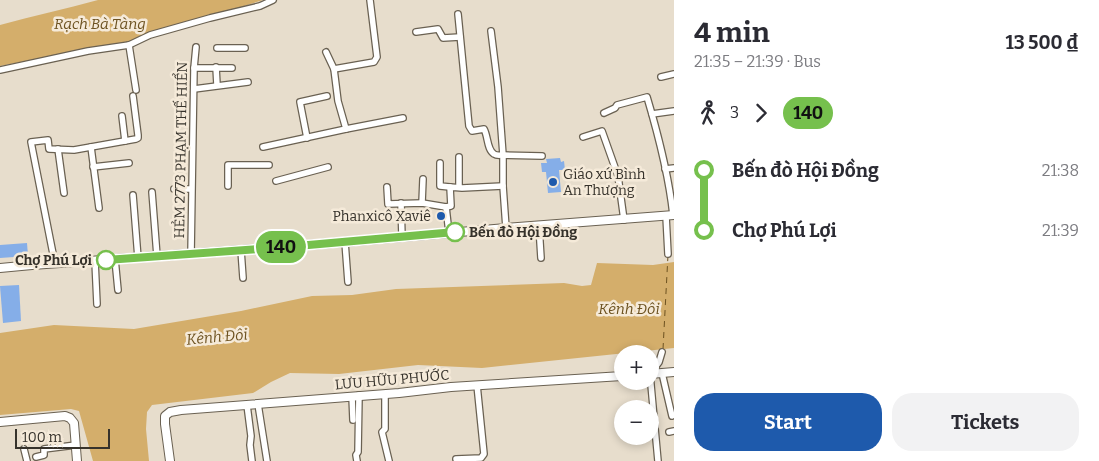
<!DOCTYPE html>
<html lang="en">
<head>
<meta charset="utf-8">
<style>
  body { margin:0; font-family:Bitter,serif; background:#f2f2f3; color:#2b2b33; height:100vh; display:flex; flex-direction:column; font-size:19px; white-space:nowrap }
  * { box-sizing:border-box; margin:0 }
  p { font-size:16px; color:#7c7c81 }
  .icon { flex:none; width:28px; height:28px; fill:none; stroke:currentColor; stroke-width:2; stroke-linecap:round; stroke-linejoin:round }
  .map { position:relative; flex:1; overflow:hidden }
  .details { display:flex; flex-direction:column; background:#fff; width:425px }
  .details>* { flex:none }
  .badge { padding:0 10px; border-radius:16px; font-size:18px; line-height:32px }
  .fabs { position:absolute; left:614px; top:345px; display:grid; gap:10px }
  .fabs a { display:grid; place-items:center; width:45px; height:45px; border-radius:50%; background:#fff; box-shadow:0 2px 8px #0003; font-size:25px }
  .scale { position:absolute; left:15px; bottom:12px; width:95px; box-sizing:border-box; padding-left:5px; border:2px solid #36322b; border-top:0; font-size:14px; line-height:18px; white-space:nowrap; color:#36322b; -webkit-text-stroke:4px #f5ead9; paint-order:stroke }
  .map>.badge { position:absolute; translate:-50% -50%; box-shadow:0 0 0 2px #fff }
  .legs { display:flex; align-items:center; gap:8px; height:55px; padding:0 20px; font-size:16px }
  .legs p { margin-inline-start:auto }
  .overview { display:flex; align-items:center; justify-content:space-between; height:85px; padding:0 20px }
  h1 { font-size:28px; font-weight:700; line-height:38px }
  .primary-button { display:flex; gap:10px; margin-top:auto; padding:10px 20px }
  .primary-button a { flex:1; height:58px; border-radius:20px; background:#1e5aac; color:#fff; font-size:20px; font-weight:700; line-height:58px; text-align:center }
  .primary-button a+a { background:#f2f2f3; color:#2b2b33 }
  ul { padding:0 20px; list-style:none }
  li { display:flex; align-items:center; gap:18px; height:60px; font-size:19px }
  li i { display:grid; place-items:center; width:8px; height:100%; margin:0 6px; background:currentColor }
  li i::after { content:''; width:12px; height:12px; margin:-6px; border:4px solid; border-radius:50%; background:#fff }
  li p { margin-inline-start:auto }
  li:first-child i { background:linear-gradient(#0000 50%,currentColor 0) }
  li:last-child i { background:linear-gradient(currentColor 50%,#0000 0) }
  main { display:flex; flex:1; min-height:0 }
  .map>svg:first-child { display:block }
  .water { fill:#d4ae6b }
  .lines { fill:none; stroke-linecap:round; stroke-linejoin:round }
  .ferry { stroke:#6d5220; stroke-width:1; stroke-dasharray:6 5; stroke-linecap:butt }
  .building { fill:#85aee8 }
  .street-casing { stroke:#6a6152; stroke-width:8 }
  .secondary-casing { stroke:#6a6152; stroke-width:10 }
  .street { stroke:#fff; stroke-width:5.5 }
  .secondary { stroke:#fff; stroke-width:8 }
  .line-1-casing { stroke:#fff; stroke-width:11 }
  .line-1 { stroke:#76c04d; stroke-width:8 }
  .poi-dot { fill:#1e5aac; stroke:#f5ead9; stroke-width:2 }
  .stop-1-dot { fill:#fff; stroke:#76c04d; stroke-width:2.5 }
  .labels { text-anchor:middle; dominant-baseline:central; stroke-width:5; stroke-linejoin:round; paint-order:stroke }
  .street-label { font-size:14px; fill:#36322b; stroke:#f5ead9 }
  .poi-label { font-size:14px; fill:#36322b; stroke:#f5ead9; text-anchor:start }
  .stop-label { font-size:14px; font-weight:bold; fill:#36322b; stroke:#f5ead9; text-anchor:start }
  .water-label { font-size:15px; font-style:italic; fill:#6d5220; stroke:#f5ead9 }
</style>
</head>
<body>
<main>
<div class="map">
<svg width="674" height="461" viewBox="0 0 674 461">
  <rect width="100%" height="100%" fill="#e7ddcc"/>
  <!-- water -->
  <g class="water">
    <path d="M98 0H263L125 44 83 50 0 66V25C33 16 65 9 98 0Z"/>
    <path d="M674 262V348L482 368 418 365 339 374 290 373 271 382 253 393 152 405 147 412 146 429 149 461H93L79 411 71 409 0 415V333L54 325 134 329 241 311 312 296 352 295 396 289 564 283 582 286 591 285 597 263 653 265Z"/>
  </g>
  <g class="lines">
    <!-- ferry -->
    <path class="ferry" d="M663 349 668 255"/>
  </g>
  <!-- building -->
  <g class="building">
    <path d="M560 158 561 162 564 161 565 170H559L561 192 548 193 546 172H542L541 163H547L546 159Z"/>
    <path d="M27 243 28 256 0 258V245Z"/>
    <path d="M19 285 21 321 3 323 0 286Z"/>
  </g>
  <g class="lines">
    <defs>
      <g id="street">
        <path d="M458 14 469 126 472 131 484 129C488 136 487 150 494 154 497 156 500 155 503 155L498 87 491 31"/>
        <path d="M416 32 438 29 443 38 460 37"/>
        <path d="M129 45 136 90"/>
        <path d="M217 48H245"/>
        <path d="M216 67 217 85"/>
        <path d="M194 68H232"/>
        <path d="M334 69 374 62 377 57 370 0"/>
        <path d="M0 70 88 51 129 45 150 35 210 18 260 6 273 0"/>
        <path d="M661 77 674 74"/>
        <path d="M194 89 248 82"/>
        <path d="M604 113 615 108 617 105 647 97C658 134 669 177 673 215"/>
        <path d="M652 114 674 111"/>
        <path d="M122 116 125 141"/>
        <path d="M346 129 403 118"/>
        <path d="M583 137 602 131 618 176 624 220"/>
        <path d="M307 138 300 102 327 96"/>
        <path d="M91 147 99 208"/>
        <path d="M263 147 346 129 338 101 334 69 326 52"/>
        <path d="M58 149 64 193"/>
        <path d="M440 163V186L450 187"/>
        <path d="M93 167 129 163"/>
        <path d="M665 169 674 168"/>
        <path d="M276 181 328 167"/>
        <path d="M228 186V165H269"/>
        <path d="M387 187 388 204 422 203 446 207"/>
        <path d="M459 187V157"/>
        <path d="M174 189H191"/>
        <path d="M152 192 157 256"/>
        <path d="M133 195 138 258"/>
        <path d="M401 203 402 237"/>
        <path d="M422 203 423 179"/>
        <path d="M446 207 451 206 450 187 462 188 503 186"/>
        <path d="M446 207 449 233"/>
        <path d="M666 216 668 254"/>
        <path d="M539 226 541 258"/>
        <path d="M506 228 503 186V155L542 156"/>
        <path d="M345 242 348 282"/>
        <path d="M241 250 243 278"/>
        <path d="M191 254 194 68 196 47"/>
        <path d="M115 259 118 290"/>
        <path d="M95 261 97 304"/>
        <path d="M55 264 31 142 48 140 49 149 74 150 136 139 138 138V135L133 96"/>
        <path d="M662 373 672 416"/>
        <path d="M385 394V429L382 432 389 461"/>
        <path d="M352 396 353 420"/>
        <path d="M258 404 267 461"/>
        <path d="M247 405 251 436 250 445 252 461"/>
        <path d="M669 432 674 431"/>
        <path d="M24 449 27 461"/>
        <path d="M36 457 44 455V449L76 445"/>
        <path d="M456 459 481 458 484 454 477 385"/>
        <path d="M357 461 356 455 358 452 359 395"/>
        <path d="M658 461 650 374 659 362 662 352"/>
      </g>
      <g id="secondary">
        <path d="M0 268 32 265 286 247 506 228 674 215"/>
        <path d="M650 374 674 372"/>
        <path d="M0 422 65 416 70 418 74 423 77 461"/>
        <path d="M170 461 165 424V416L170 412 181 410 399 393 451 387 622 376"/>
      </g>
    </defs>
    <!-- street casing -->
    <use href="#street" class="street-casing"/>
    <!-- secondary casing -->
    <use href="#secondary" class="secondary-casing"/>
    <!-- street -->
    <use href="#street" class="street"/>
    <!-- secondary -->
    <use href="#secondary" class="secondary"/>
  </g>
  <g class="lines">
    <defs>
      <path id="line-1" d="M106 260 286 247 455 232"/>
    </defs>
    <!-- line-1 casing -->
    <use href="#line-1" class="line-1-casing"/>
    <!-- line-1 -->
    <use href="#line-1" class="line-1"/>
  </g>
  <!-- markers -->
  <g class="poi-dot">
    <circle cx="553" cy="182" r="5"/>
    <circle cx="441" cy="216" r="5"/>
  </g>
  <g class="stop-1-dot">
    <circle cx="455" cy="232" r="9"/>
    <circle cx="106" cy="260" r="9"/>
  </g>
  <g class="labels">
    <!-- street labels -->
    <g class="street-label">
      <text transform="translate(181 150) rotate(-89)">HẺM 2773 PHẠM THẾ HIỂN</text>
      <text transform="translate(392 380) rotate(-5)">LƯU HỮU PHƯỚC</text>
    </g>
    <!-- poi labels -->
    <g class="poi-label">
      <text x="563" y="174">Giáo xứ Bình<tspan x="563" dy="16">An Thượng</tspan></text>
      <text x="431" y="216" text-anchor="end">Phanxicô Xaviê</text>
    </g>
    <!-- stop labels -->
    <g class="stop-label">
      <text x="469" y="232">Bến đò Hội Đồng</text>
      <text x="92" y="260" text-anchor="end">Chợ Phú Lợi</text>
    </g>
    <!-- water labels -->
    <g class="water-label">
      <text x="100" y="24">Rạch Bà Tàng</text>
      <text x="629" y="309">Kênh Đôi</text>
      <text transform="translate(217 337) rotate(-5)">Kênh Đôi</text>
    </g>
  </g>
</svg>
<div class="fabs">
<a>+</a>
<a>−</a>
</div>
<div class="scale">100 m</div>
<b class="badge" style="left:281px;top:247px;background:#76c04d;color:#111">140</b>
</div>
<section class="details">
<div class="overview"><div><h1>4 min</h1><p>21:35 – 21:39 · Bus</p></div><b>13 500 ₫</b></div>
<div class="legs"><svg class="icon" aria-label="walk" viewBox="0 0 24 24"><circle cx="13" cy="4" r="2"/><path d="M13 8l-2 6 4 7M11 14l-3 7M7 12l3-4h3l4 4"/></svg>3<svg class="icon" aria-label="forward" viewBox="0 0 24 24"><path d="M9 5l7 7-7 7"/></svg><b class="badge" style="background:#76c04d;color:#111">140</b></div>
<ul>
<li><i style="color:#76c04d"></i><b>Bến đò Hội Đồng</b><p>21:38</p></li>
<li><i style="color:#76c04d"></i><b>Chợ Phú Lợi</b><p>21:39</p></li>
</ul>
<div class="primary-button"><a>Start</a><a>Tickets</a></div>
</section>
</main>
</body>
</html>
